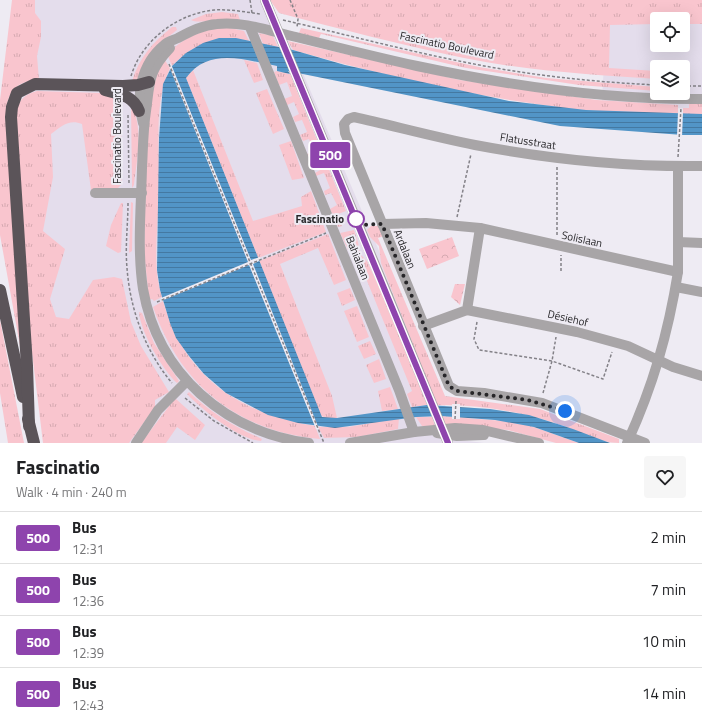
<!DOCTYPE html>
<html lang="en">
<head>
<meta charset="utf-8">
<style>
  body { margin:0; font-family:"Titillium Web",sans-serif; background:#f6f6f6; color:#202124; height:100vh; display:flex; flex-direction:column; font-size:15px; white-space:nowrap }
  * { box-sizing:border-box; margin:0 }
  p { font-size:13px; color:#757577 }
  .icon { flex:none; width:22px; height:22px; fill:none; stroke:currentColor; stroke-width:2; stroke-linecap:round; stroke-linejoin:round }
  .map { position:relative; height:443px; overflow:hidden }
  .sheet { display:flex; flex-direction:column; background:#fff; flex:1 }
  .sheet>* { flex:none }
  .badge { padding:0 8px; border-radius:3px; font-size:14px; line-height:26px }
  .controls { position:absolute; left:650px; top:12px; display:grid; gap:8px }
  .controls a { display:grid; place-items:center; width:40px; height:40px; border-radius:4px; background:#fff; box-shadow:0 4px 16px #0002; font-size:20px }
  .you { position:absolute; width:20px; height:20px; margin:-10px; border:3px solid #fff; border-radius:50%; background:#1a73e8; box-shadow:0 0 0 6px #1a73e833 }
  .map>.badge { position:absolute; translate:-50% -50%; box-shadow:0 0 0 2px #fff }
  .round { display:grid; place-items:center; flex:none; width:42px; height:42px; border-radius:4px; background:#f6f6f6 }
  .headline { display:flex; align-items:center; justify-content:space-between; height:68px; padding:0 16px }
  h1 { font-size:19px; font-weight:700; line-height:30px }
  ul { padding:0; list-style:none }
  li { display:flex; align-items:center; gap:12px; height:52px; padding:0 16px; border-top:1px solid #e0e0e0 }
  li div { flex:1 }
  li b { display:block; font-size:15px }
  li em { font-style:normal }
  li .badge { min-width:44px; font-weight:700; text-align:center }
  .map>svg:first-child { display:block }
  .built { fill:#e4ddec; fill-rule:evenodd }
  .grass { fill:url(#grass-tufts) }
  .forest { fill:url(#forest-crowns) }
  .water { fill:url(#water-rules) }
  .pier { fill:#eeebf3 }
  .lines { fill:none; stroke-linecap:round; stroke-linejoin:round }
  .path { stroke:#838187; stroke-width:1.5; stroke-dasharray:3 2; stroke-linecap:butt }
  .minor { stroke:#a8a5a7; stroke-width:10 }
  .highway { stroke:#5b5459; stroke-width:12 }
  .minor-bridge { stroke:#a8a5a7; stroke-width:10 }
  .line-casing { stroke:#fff; stroke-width:9 }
  .line { stroke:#8e44ad; stroke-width:6 }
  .walk { stroke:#272629; stroke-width:4; stroke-dasharray:0 7.2 }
  .stop-dot { fill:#fff; stroke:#8e44ad; stroke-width:2 }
  .labels { text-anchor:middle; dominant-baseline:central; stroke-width:4; stroke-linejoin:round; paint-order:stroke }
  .street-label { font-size:11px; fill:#272629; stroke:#eeebf3 }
  .stop-label { font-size:11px; font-weight:bold; fill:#272629; stroke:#eeebf3; text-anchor:end }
</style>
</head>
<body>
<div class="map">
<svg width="702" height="443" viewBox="0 0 702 443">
  <defs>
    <pattern id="grass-tufts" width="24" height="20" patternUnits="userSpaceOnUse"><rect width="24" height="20" fill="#f9c5ce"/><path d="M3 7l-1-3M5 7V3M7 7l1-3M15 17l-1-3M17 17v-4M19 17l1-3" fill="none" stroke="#d5a9b1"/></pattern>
    <pattern id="forest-crowns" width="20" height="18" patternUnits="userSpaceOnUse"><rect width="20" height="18" fill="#f9c5ce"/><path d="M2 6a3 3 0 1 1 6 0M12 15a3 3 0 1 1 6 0" fill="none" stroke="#d5a9b1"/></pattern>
    <pattern id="water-rules" width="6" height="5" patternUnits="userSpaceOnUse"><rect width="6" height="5" fill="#5295c7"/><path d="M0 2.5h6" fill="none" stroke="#4479a2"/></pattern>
  </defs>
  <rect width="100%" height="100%" fill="#eeebf3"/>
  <!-- built -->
  <g class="built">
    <path d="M30 0H269L293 50 460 440 484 443H59L30 351 20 61Z"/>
    <path d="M606 21H657V45H683V21H702V110L602 102ZM657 67H683V93H657Z"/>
  </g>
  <!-- grass -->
  <g class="grass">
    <path d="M12 0H35V13L41 21V37L37 56 39 80C22 80 9 88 7 106L22 357 0 235V100Z"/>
    <path d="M270 0H702V24H683V19H657V24L610 25 609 68 657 71V79C593 75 528 71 464 58 402 45 340 29 279 13Z"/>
    <path d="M222 12 238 14 240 20C224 16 200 25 191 20L206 14Z"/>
    <path d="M172 27H176L177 30 168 37 138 81H132C139 58 153 42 172 27Z"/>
    <path d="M213 28H230L244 31 249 41C219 33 193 44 172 66L167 54C181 40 194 34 213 28Z"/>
    <path d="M301 28 479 67 546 78 657 87V91L579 85 466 68 321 34 319 38 299 33Z"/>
    <path d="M259 33 273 36 278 47 263 44Z"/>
    <path d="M288 41 460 80 597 100 678 105V114C638 112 597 113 557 107 470 96 377 74 293 50Z"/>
    <path d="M164 59 170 68C153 104 160 150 159 189 159 224 151 263 162 297L154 301 152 299 149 300 144 251 148 100 149 93Z"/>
    <path d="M244 60 257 63 263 80 254 83Z"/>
    <path d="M193 70 253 221 302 206 301 197 311 191 326 232 258 258 186 78Z"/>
    <path d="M277 71 290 74 346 211 338 214 342 226 338 227 330 209 337 205 331 193 325 195 324 191 330 188 324 173 316 176 315 173 322 169 317 156 309 159 307 154 314 151 309 139 303 141 300 135 307 132 302 120 295 122 293 117 299 114 294 102 287 105 284 99 292 96 287 82 279 85 274 72Z"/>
    <path d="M267 89 284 129 273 134 256 93Z"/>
    <path d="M37 91 101 93 121 97 122 184 118 188 91 190 82 124C69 119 62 126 51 134L53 177 43 231 65 249 50 299 56 317 69 319 93 280 114 277 122 279 131 322 141 346 169 392 155 400V407L129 443H43L30 336 16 113C18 100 24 95 37 91Z"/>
    <path d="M689 104H702V114H683V108H689Z"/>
    <path d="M131 105C144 128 137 159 134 185L132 188Z"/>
    <path d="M291 141 304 178 292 180 279 145Z"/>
    <path d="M131 202 133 203 132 251 129 253Z"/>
    <path d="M121 203H123L121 252 118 253 106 246 111 225Z"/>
    <path d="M371 226H380L384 236 378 238 445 396 540 409 619 439V443C598 443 576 429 555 423 517 411 477 404 437 405L381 263 379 246 370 237 367 230Z"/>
    <path d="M354 230 358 242 360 254 367 261 384 298 427 405 412 407 407 394 412 391 354 249 348 250 340 233Z"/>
    <path d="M328 234 346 280 334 285 318 248 280 264 332 396 337 418H326L320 415 259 261Z"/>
    <path d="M350 288 355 300 342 306 337 293Z"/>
    <path d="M163 301C185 378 239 413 315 426L320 439C237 431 180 385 153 307Z"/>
    <path d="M357 306 369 337 357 342 344 311Z"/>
    <path d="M139 312 142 313 154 343 179 381 177 383C163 371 140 331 139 312Z"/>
    <path d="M0 320 24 443H8L0 393Z"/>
    <path d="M370 341 376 354 364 359 358 346Z"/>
    <path d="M379 359 386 379 374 383 366 365Z"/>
    <path d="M390 387 398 409 382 411 378 391Z"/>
    <path d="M189 392C211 413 235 427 262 439L261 441C240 440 202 410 187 394Z"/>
    <path d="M176 399 205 425 195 440 177 427 166 443H141L173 401Z"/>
    <path d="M441 416 516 422 534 427 579 443H556L508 430 445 425Z"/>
    <path d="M416 417H432L435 426H422Z"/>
    <path d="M399 418 398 429 357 437 324 438 318 427H349Z"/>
  </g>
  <!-- forest -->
  <g class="forest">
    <path d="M452 237 459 256 427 269 419 249Z"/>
    <path d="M455 284H465L460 305 451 297Z"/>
  </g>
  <!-- water -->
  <path class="water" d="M219 38H236L293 50 345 65 509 101 586 110 702 114V135H683L560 126 288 71 290 74 277 71V66C244 60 209 47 186 78L322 417 337 418 427 405 490 409 529 415 573 429 610 443H579L534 427 495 420 441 416 416 417 335 428 298 423 268 415 226 393 204 374 189 356 176 338 170 323 160 290 157 270 159 138 163 84 172 66 186 53 203 43Z"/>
  <!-- pier -->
  <g class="pier">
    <path d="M171 64 251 260 260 257 261 260 253 264 319 429H316L249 265 161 301V298L248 262 169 66Z"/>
    <path d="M678 112H683L682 137 677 136Z"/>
    <rect x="452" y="404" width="8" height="15"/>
  </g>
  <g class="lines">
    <!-- path -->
    <g class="path">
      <path d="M250 0 252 13"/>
      <path d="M290 0 298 19 297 27"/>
      <path d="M283 20C344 34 403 50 464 62 527 75 592 82 657 85"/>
      <path d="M169 64 324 443"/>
      <path d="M131 76C142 40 177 14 214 10 230 9 245 12 260 14"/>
      <path d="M683 86H702"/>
      <path d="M128 115 129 183"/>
      <path d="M678 157 681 108"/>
      <path d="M128 203C128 224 125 246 127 268 130 309 145 351 172 383"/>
      <path d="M457 217 471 154"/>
      <path d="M557 235V167"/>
      <path d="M561 271V255"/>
      <path d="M157 302 326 233"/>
      <path d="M477 322 474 339 479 350 552 361 603 379 612 352"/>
      <path d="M543 393 552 361 556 337"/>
      <path d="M185 398 214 421 253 443"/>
      <path d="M455 419 456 401"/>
    </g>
    <!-- minor -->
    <g class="minor">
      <path d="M265 0 388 296"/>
      <path d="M250 27 399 390 414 432"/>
      <path d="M170 48C148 71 150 82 146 111 143 130 143 149 142 168 141 208 137 250 143 289 158 374 225 432 309 443"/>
      <path d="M143 123C135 96 141 64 164 45 168 41 174 40 178 38 191 31 203 25 217 24 243 21 270 31 296 37 336 47 376 57 417 66 511 86 606 100 702 99"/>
      <path d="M95 193H142"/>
      <path d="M382 224 426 223 480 228 678 272"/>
      <path d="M678 242 702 243"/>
      <path d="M676 287 702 292"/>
      <path d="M467 310 577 332 628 346 673 367 702 376"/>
      <path d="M423 326 467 310 480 228"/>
      <path d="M437 433 457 436 484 435"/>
      <path d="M136 443 158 410 187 381"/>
      <path d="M350 443 414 432 455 428 483 430 539 443"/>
      <path d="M627 443C653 386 668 334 678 272V166"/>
      <path d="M645 443 542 403 484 393 457 391 449 386 345 133 344 124 348 119 354 117C394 126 435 137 475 145 549 159 627 167 702 166"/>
    </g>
    <!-- highway -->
    <g class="highway">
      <path d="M105 90C119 94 133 95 139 111"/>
      <path d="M0 290 23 397"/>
      <path d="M28 419 34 443"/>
      <path d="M29 426 27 366 11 117 12 107 17 93 35 84 123 86 138 85 149 82"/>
    </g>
    <!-- minor-bridge -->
    <path class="minor-bridge" d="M388 296 448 443"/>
  </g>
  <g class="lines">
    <defs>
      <path id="line" d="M265 0 448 443"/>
    </defs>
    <!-- line casing -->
    <use href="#line" class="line-casing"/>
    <!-- line -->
    <use href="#line" class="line"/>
    <!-- walk -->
    <path class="walk" d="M356 219 358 225 382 224 449 386 457 391 528 400 565 411"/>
  </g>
  <!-- markers -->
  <circle class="stop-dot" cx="356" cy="219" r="8"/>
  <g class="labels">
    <!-- street labels -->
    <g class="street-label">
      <text transform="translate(447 45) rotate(12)">Fascinatio Boulevard</text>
      <text transform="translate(117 136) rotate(-90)">Fascinatio Boulevard</text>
      <text transform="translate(528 141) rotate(9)">Flatusstraat</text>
      <text transform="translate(582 239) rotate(12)">Solislaan</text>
      <text transform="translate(405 249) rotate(68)">Ardalaan</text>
      <text transform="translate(358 258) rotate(68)">Bahialaan</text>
      <text transform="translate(568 318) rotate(13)">Désiehof</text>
    </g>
    <!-- stop labels -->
    <g class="stop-label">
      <text x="344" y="219">Fascinatio</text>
    </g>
  </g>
</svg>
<div class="controls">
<a><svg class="icon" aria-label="locate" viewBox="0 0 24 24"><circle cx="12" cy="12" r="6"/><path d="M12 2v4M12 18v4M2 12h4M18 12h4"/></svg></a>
<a><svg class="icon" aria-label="layers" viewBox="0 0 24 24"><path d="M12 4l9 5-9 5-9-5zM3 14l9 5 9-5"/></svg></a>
</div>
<div class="you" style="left:565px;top:411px"></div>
<b class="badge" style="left:330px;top:155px;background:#8e44ad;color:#fff">500</b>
</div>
<section class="sheet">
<div class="headline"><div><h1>Fascinatio</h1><p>Walk · 4 min · 240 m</p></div><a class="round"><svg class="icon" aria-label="heart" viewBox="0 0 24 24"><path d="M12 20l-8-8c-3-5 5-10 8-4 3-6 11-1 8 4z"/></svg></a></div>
<ul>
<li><span class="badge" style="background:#8e44ad;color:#fff">500</span><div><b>Bus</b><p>12:31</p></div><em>2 min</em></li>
<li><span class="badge" style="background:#8e44ad;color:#fff">500</span><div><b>Bus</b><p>12:36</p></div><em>7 min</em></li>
<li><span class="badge" style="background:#8e44ad;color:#fff">500</span><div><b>Bus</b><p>12:39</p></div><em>10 min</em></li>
<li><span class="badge" style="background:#8e44ad;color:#fff">500</span><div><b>Bus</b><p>12:43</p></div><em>14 min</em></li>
</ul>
</section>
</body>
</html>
